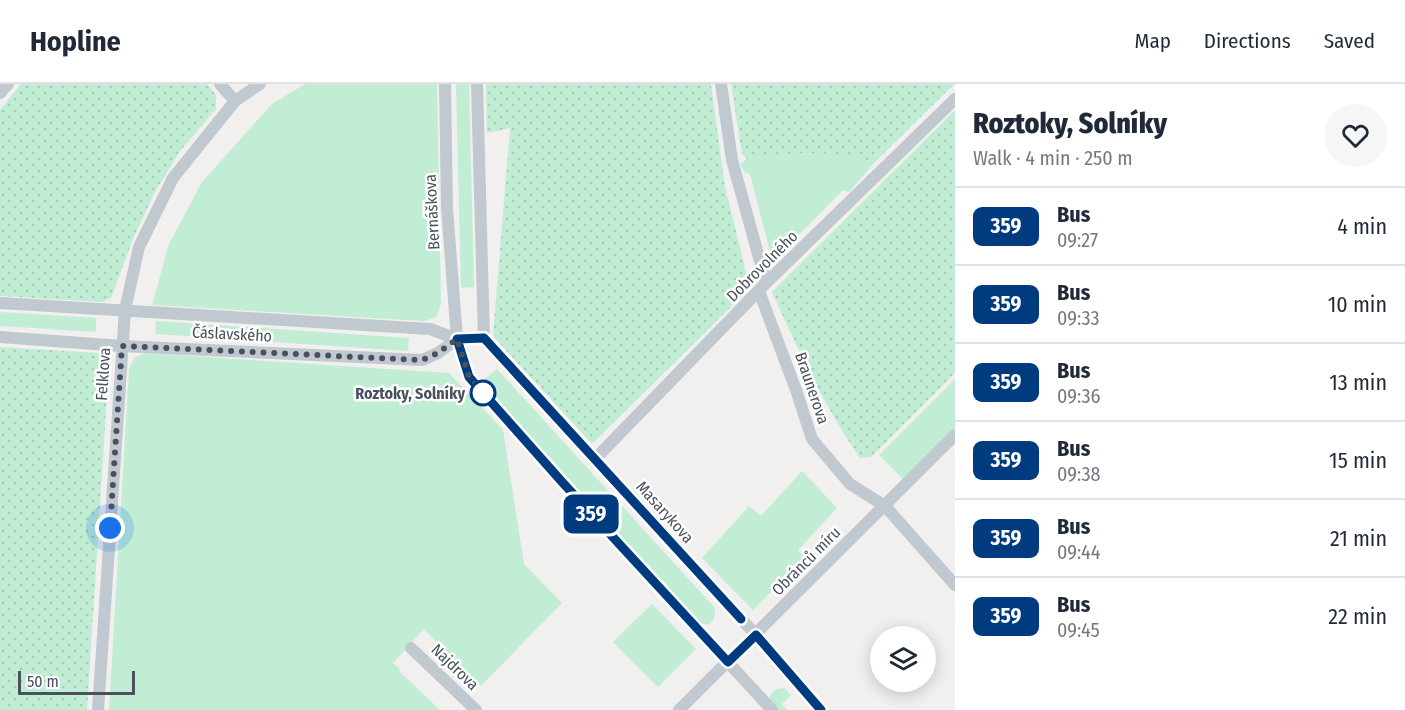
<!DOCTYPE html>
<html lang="en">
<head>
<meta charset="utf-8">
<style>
  body { margin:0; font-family:"Fira Sans Condensed",sans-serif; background:#f6f6f7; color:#1f2937; height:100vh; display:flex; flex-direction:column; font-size:22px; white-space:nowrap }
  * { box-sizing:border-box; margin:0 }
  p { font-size:20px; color:#747a83 }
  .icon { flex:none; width:33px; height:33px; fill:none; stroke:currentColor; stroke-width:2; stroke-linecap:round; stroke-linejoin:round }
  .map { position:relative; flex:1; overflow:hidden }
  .panel { display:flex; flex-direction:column; background:#fff; width:450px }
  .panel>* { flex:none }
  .badge { padding:0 12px; border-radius:9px; font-size:21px; line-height:39px }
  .tools { position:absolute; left:870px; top:542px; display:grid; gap:12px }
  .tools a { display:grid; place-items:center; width:66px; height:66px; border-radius:50%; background:#fff; box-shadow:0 3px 15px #0003; font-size:30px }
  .scale { position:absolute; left:18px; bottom:15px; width:117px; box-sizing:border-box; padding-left:6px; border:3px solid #48515c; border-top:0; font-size:16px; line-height:21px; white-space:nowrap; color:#48515c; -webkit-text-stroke:4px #fff; paint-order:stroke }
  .you { position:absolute; width:30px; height:30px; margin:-15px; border:4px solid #fff; border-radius:50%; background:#1a73e8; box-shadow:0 0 0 9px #1a73e833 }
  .map>.badge { position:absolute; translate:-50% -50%; box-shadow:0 0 0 3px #fff }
  .round { display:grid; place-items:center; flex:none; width:63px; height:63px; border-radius:32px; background:#f6f6f7 }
  .head { display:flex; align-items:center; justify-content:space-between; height:102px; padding:0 18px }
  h1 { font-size:28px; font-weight:800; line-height:45px }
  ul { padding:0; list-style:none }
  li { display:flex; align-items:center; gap:18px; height:78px; padding:0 18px; border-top:2px solid #e0e1e3 }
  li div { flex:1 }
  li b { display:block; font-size:22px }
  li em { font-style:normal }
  li .badge { min-width:66px; font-weight:700; text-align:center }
  header { display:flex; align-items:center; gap:36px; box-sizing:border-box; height:84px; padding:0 30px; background:#fff; border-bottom:2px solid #e0e1e3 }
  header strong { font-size:28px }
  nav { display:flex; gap:33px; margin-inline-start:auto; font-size:21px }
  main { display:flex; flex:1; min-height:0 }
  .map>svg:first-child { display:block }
  .green { fill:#c0edd4 }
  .garden { fill:url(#garden-dots) }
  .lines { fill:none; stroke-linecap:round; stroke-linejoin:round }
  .minor { stroke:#c0c8d0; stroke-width:12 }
  .line-casing { stroke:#fff; stroke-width:14 }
  .line { stroke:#003b80; stroke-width:9 }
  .walk { stroke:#48515c; stroke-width:6; stroke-dasharray:0 10.8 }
  .stop-dot { fill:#fff; stroke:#003b80; stroke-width:3 }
  .labels { text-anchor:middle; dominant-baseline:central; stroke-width:5; stroke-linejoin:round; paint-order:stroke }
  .street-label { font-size:16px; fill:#48515c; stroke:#fff }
  .stop-label { font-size:16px; font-weight:bold; fill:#48515c; stroke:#fff; text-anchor:end }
</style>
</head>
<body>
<header>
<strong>Hopline</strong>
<nav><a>Map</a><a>Directions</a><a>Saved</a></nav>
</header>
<main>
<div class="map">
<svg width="955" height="626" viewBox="0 0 955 626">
  <defs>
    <pattern id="garden-dots" width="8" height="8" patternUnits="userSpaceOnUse" patternTransform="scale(1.5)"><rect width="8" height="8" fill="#c0edd4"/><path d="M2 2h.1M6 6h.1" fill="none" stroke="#a6cdb8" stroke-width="1.8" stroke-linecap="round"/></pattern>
  </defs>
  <rect width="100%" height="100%" fill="#f2efef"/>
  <!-- green -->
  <g class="green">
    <path d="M305 0H437L441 220 436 233 424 237 152 221 169 160 202 98 272 20Z"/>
    <path d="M456 0H469L474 203 461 204Z"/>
    <path d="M795 69 839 70 875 78 849 108 843 106 782 168 778 178H771L766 172 770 168 750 90 745 89 740 80 747 75Z"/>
    <path d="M0 228 96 234V248L0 242Z"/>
    <path d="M156 237 409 254 408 267 155 250Z"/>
    <path d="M146 269 449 289 503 346 524 480 562 519 481 602 424 545 393 579 400 585 399 587 440 626H109L129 285 135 273Z"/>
    <path d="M497 285 715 524 714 535 709 540H698L480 299Z"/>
    <path d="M955 295V343L903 395 879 371Z"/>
    <path d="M802 387 837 424 798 466 805 474 753 526 702 474 749 422 761 432Z"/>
    <path d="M652 520 696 565 658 603 613 558Z"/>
    <path d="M784 604 791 611 782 620 787 626H776L770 619V611L776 605Z"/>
  </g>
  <!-- garden -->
  <g class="garden">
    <path d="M21 0H207L216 11V25L180 67 154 110 133 155 111 214 102 218 0 212V26Z"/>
    <path d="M486 0H711L725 103 750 204 592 360 493 252 510 44 487 49Z"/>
    <path d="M731 0H954L875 78 839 70 795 69 747 75 742 70Z"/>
    <path d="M955 26V289L871 373 860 374C824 322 798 266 772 208Z"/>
    <path d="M0 263 100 269 109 279 87 626H0Z"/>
  </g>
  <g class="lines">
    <!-- minor -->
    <g class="minor">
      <path d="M220 0 235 17"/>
      <path d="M445 0 447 124 457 255 469 293 563 399 772 626"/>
      <path d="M477 0 484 254"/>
      <path d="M721 0 732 76 766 199"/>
      <path d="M0 9 8 0"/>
      <path d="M759 207 796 306 812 355 850 400 885 422 955 501"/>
      <path d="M0 219 430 245 457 255 484 254"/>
      <path d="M0 253 122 262 422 276 438 269 457 255"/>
      <path d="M484 254 756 551 821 626"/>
      <path d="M595 375 766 199 955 15"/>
      <path d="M411 564 476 626"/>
      <path d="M98 626 125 226 139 163 173 94 235 17 260 0"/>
      <path d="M679 626 955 351"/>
    </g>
  </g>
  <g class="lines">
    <defs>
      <path id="line" d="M741 535 484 254 457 255 469 293 563 399 728 578 756 551 821 626"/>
    </defs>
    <!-- line casing -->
    <use href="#line" class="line-casing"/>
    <!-- line -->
    <use href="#line" class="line"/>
    <!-- walk -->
    <path class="walk" d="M110 444 122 262 422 276 438 269 457 255 469 293 485 310 483 309"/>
  </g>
  <!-- markers -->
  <circle class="stop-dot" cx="483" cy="309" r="12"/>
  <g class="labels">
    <!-- street labels -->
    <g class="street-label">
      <text transform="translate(432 128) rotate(-93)">Bernáškova</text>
      <text transform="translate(762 182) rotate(-45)">Dobrovolného</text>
      <text transform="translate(232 250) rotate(3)">Čáslavského</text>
      <text transform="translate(103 290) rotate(-86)">Felklova</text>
      <text transform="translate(812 304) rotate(71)">Braunerova</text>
      <text transform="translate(665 428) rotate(48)">Masarykova</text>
      <text transform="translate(806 477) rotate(-45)">Obránců míru</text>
      <text transform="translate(455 583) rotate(44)">Najdrova</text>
    </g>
    <!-- stop labels -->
    <g class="stop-label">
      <text x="465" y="309">Roztoky, Solníky</text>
    </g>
  </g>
</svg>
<div class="tools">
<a><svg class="icon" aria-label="layers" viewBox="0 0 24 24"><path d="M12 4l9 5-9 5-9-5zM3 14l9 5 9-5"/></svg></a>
</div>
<div class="scale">50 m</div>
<div class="you" style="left:110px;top:444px"></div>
<b class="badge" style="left:591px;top:430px;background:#003b80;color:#fff">359</b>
</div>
<section class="panel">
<div class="head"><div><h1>Roztoky, Solníky</h1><p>Walk · 4 min · 250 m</p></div><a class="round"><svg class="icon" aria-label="heart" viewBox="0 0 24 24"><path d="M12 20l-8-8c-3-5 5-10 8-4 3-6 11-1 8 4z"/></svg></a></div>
<ul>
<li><span class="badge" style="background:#003b80;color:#fff">359</span><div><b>Bus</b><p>09:27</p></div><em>4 min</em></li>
<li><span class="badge" style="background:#003b80;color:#fff">359</span><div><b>Bus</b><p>09:33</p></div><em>10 min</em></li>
<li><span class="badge" style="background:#003b80;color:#fff">359</span><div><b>Bus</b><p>09:36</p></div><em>13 min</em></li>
<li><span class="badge" style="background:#003b80;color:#fff">359</span><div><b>Bus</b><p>09:38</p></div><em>15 min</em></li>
<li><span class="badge" style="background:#003b80;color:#fff">359</span><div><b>Bus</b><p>09:44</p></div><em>21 min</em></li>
<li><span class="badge" style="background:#003b80;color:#fff">359</span><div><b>Bus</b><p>09:45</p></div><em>22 min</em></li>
</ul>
</section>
</main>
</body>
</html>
